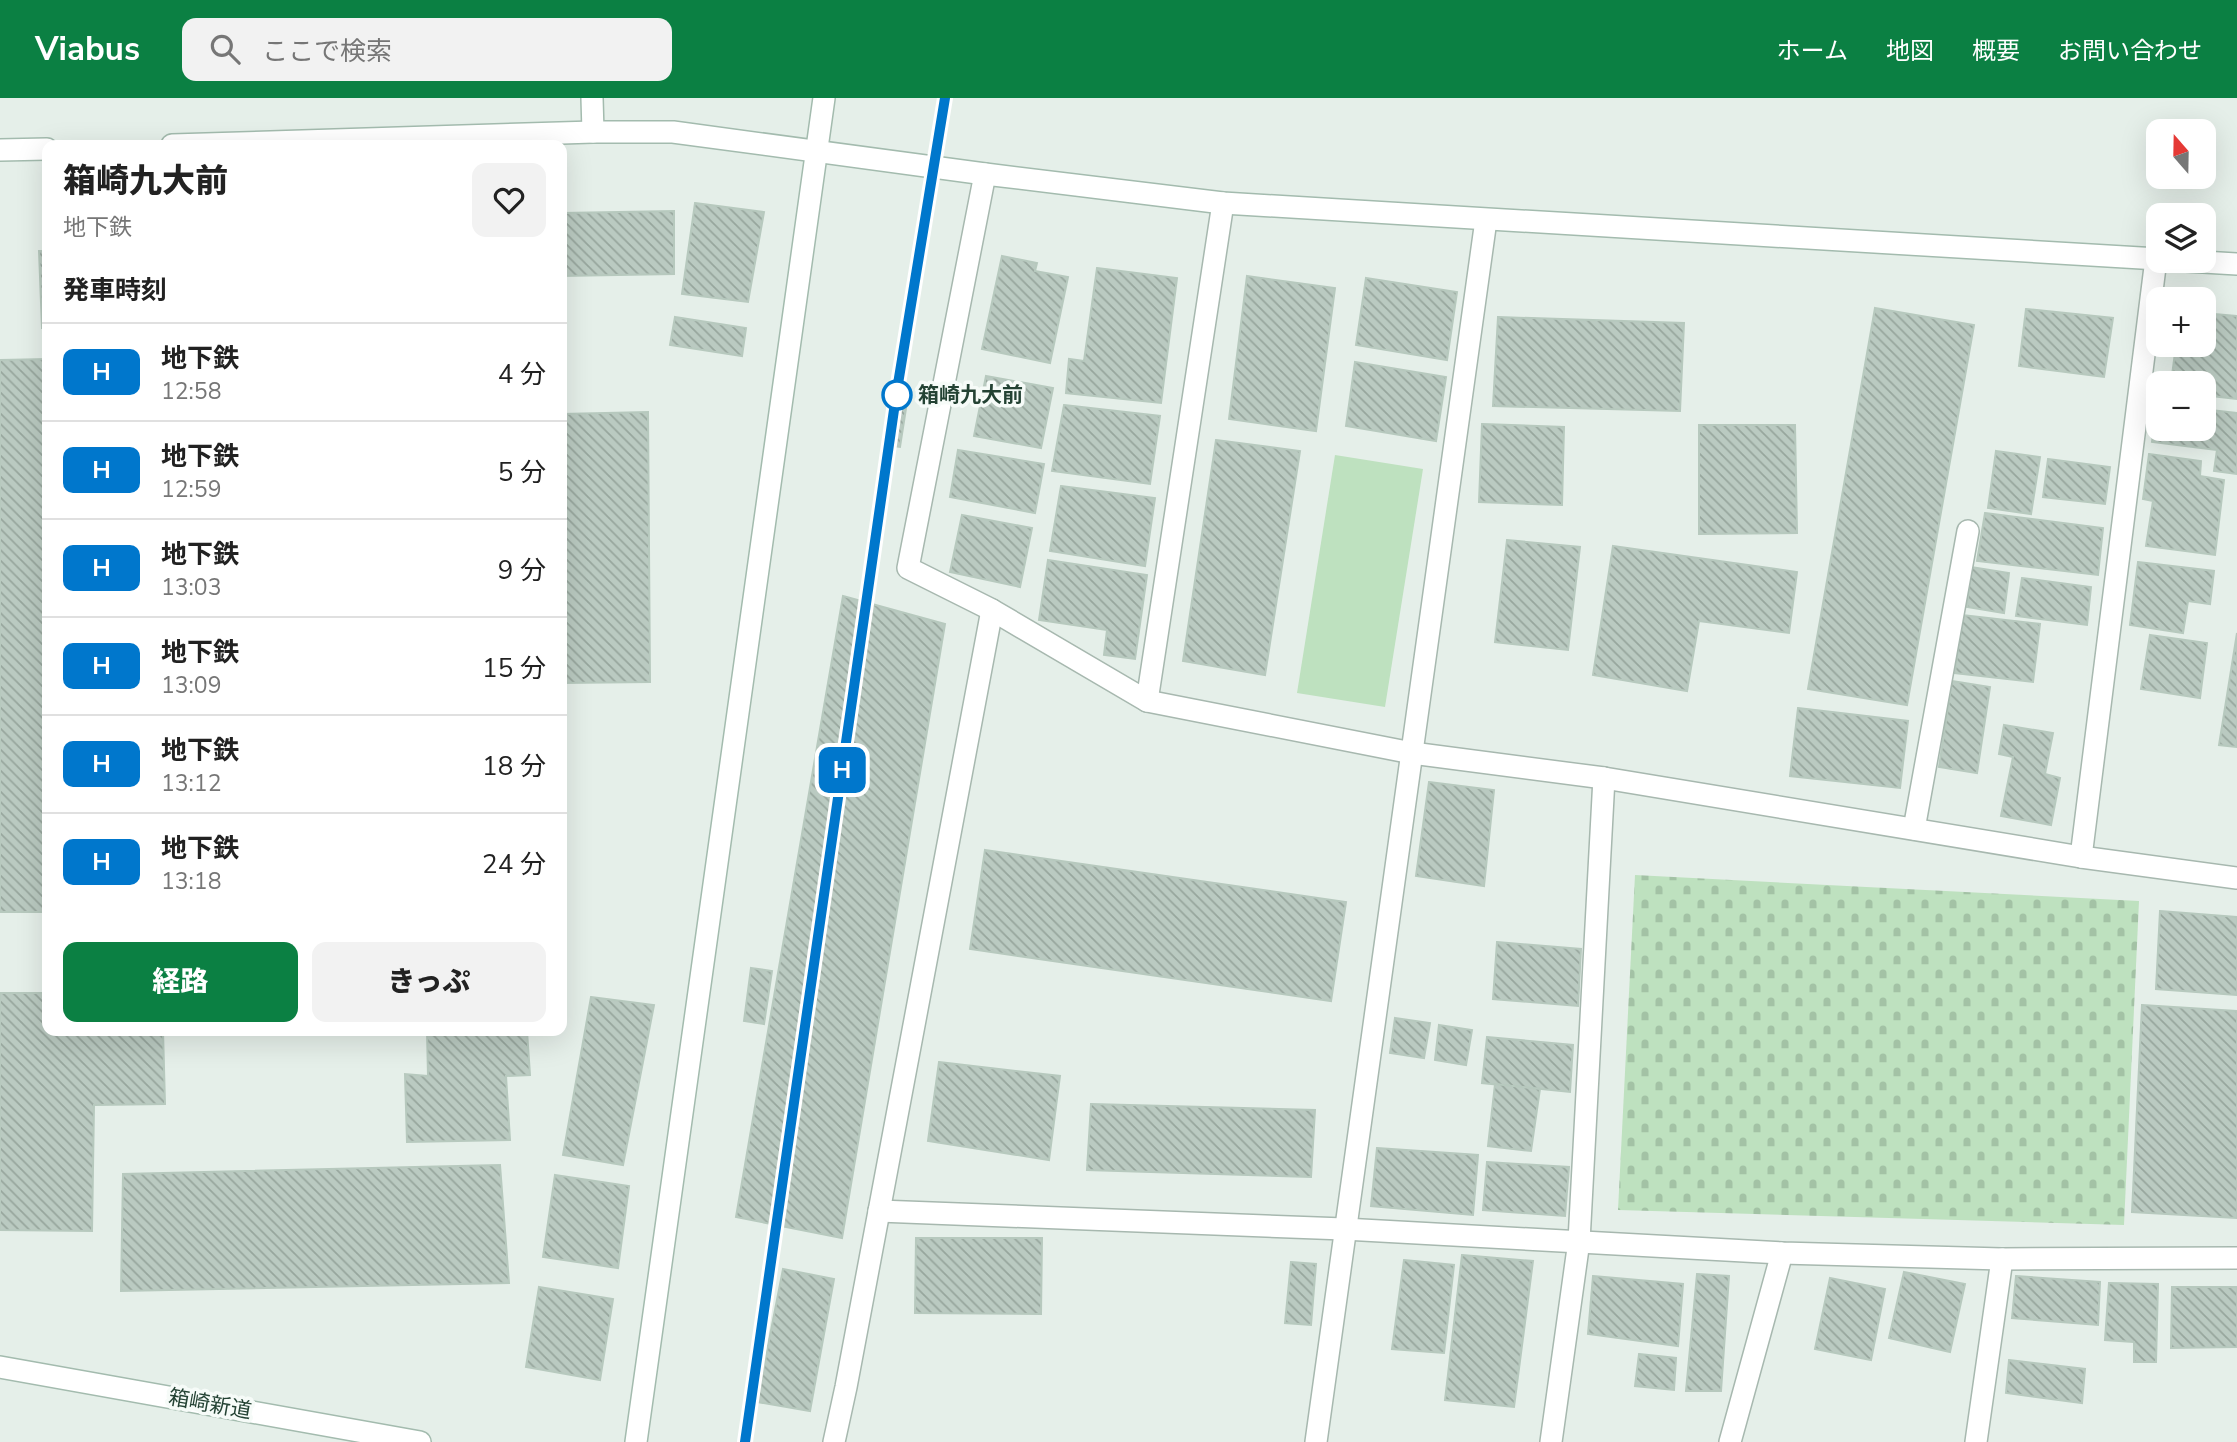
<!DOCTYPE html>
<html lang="ja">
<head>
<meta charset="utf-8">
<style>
  body { margin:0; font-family:"Nunito Sans","Noto Sans JP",sans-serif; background:#f2f2f2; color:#222; height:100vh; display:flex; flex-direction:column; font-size:26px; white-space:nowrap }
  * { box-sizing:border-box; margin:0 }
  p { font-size:23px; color:#767676 }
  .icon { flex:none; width:38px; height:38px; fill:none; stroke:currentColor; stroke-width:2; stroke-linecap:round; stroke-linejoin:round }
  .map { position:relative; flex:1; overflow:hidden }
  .drawer { position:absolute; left:42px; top:42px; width:525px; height:896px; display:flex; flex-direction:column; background:#fff; border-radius:14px; box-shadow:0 7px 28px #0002 }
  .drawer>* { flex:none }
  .badge { padding:0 14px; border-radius:10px; font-size:24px; line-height:46px }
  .needle { width:46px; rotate:340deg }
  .controls { position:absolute; left:2146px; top:21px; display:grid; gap:14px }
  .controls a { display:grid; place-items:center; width:70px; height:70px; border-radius:14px; background:#fff; box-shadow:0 7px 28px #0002; font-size:35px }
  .map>.badge { position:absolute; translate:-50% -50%; box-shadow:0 0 0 4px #fff }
  h2 { padding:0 21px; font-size:26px; line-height:63px }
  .round { display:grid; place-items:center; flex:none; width:74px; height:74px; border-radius:14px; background:#f2f2f2 }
  .overview { display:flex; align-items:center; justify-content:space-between; height:119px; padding:0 21px }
  h1 { font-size:33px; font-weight:800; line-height:52px }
  .cta { display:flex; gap:14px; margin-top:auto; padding:14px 21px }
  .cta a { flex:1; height:80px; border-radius:14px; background:#0b8043; color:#fff; font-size:28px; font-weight:800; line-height:80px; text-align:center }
  .cta a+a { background:#f2f2f2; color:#222 }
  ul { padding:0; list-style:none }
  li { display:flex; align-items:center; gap:21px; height:98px; padding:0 21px; border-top:2px solid #e0e0e0 }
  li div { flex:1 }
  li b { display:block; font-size:26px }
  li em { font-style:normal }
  li .badge { min-width:77px; font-weight:700; text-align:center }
  header { display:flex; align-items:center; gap:42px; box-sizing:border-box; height:98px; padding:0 35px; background:#0b8043; color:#fff }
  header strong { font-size:33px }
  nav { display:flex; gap:38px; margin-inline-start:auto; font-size:24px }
  .search { width:490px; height:63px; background:#f2f2f2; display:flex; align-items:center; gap:18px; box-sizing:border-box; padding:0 24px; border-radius:14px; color:#767676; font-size:26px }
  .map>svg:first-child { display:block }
  .cemetery { fill:url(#cemetery-stones) }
  .park { fill:#bee1bf }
  .building { fill:url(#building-back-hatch); stroke:#b7c9be; stroke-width:2 }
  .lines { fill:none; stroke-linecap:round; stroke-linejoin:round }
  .street-casing { stroke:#a7b8af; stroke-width:24 }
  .secondary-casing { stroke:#a3bbae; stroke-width:24 }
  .street { stroke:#fff; stroke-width:21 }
  .secondary { stroke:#fff; stroke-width:21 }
  .line-casing { stroke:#fff; stroke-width:16 }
  .line { stroke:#07c; stroke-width:10 }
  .stop-dot { fill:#fff; stroke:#07c; stroke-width:3.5 }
  .labels { text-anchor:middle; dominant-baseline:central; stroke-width:7; stroke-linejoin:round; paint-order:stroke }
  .stop-label { font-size:21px; font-weight:bold; fill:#234233; stroke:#f6fbf8; text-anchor:start }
  .street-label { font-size:21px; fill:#234233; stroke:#f6fbf8 }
</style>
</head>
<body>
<header>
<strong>Viabus</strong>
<div class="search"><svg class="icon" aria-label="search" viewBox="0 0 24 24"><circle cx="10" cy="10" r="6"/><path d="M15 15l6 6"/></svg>ここで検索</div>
<nav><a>ホーム</a><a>地図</a><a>概要</a><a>お問い合わせ</a></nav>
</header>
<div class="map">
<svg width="2237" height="1344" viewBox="0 0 2237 1344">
  <defs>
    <pattern id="cemetery-stones" width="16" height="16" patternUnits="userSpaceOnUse" patternTransform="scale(1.75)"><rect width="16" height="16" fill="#bee1bf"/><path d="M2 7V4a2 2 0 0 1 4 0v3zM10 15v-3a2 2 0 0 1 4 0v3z" fill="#a3c2a5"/></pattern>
    <pattern id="building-back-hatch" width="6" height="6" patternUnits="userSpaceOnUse" patternTransform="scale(1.75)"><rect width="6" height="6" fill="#bacac1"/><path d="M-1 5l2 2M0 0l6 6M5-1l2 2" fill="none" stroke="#97a69d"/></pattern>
  </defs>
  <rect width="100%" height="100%" fill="#e5efe9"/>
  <!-- cemetery -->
  <path class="cemetery" d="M1635 777 2139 803 2124 1127 1618 1112Z"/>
  <!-- park -->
  <path class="park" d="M1335 357 1423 371 1385 609 1297 595Z"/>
  <!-- building -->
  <g class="building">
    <path d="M695 105 764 114 748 204 682 196Z"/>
    <path d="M674 113V176L562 178V115Z"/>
    <path d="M39 153H47V230H42Z"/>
    <path d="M1002 158 1037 165 1035 173 1068 179 1050 265 982 251Z"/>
    <path d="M1097 170 1177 180 1161 305 1066 295 1069 261 1084 263Z"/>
    <path d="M1247 178 1335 190 1316 333 1229 321Z"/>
    <path d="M1366 180 1457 194 1447 262 1356 247Z"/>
    <path d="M1875 210 1974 227 1907 607 1808 591Z"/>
    <path d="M2026 211 2113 220 2104 279 2019 268Z"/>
    <path d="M2203 215 2237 218V301L2203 297V285H2171L2176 247H2203Z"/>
    <path d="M675 219 746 230 742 258 670 247Z"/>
    <path d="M1498 219 1684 225 1680 313 1493 308Z"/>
    <path d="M47 261V814H0V262Z"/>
    <path d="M1355 264 1446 279 1436 343 1346 328Z"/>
    <path d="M986 278 1053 290 1041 350 974 338Z"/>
    <path d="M893 302 907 304 900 349 885 347Z"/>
    <path d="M2157 305 2158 331H2203V311L2237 315V376L2214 373 2217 352 2152 344Z"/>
    <path d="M1064 307 1160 318 1150 386 1052 373Z"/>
    <path d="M648 314 650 584 562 585V316Z"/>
    <path d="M1482 326 1564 329 1562 407 1479 404Z"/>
    <path d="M1699 327H1795L1797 435 1699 436Z"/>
    <path d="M1216 342 1300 353 1265 577 1183 563Z"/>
    <path d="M958 352 1044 366 1035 415 950 399Z"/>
    <path d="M1996 353 2040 359 2031 416 1988 410Z"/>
    <path d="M2149 356 2201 363 2200 378 2224 382 2215 457 2146 448 2153 403 2143 401Z"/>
    <path d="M2048 361 2110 369 2105 406 2043 399Z"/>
    <path d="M1061 388 1155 400 1145 468 1050 453Z"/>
    <path d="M1985 415 2103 430 2098 477 1977 463Z"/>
    <path d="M962 417 1032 430 1020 489 950 474Z"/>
    <path d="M1507 442 1580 449 1568 552 1495 544Z"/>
    <path d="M1613 448 1797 474 1789 535 1699 523 1687 593 1593 577Z"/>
    <path d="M1048 462 1147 477 1135 561 1104 557 1107 532 1039 522Z"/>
    <path d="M2138 464 2214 473 2210 506 2188 503 2183 535 2130 527Z"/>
    <path d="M1971 469 2009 475 2004 515 1967 509Z"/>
    <path d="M2022 480 2091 489 2087 527 2016 518Z"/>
    <path d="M843 498 945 526 842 1140 736 1119Z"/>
    <path d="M1962 517 2040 526 2033 584 1955 575Z"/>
    <path d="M2237 535V649L2219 647Z"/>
    <path d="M2150 537 2207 545 2200 600 2141 591Z"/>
    <path d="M1952 583 1990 589 1977 675 1939 669Z"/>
    <path d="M1798 610 1908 623 1900 690 1790 678Z"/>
    <path d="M2004 627 2053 635 2045 676 2060 680 2051 727 2001 718 2013 659 1999 656Z"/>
    <path d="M1429 684 1494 692 1484 788 1416 778Z"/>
    <path d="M985 752 1346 804 1331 903 970 851Z"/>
    <path d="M2160 813 2237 819V897L2156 891Z"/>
    <path d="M1497 844 1581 851 1578 908 1493 901Z"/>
    <path d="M751 870 772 873 764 926 744 923Z"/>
    <path d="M0 895H47V933H163L165 1006 94 1007 92 1133 0 1132Z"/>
    <path d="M591 899 654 907 623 1067 563 1057Z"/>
    <path d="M2142 907 2237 913V1120L2132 1114Z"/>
    <path d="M1395 920 1430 925 1424 960 1390 955Z"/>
    <path d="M1439 927 1472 932 1466 967 1435 962Z"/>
    <path d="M427 933H527L530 977 506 978 510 1042 407 1044 405 976 428 978Z"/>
    <path d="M1487 939 1573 947 1570 994 1482 985Z"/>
    <path d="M939 964 1060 978 1049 1062 928 1043Z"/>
    <path d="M1495 986 1540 991 1531 1053 1488 1048Z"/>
    <path d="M1091 1006 1315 1012 1311 1079 1087 1072Z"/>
    <path d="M1377 1050 1478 1057 1473 1117 1371 1108Z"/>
    <path d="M1487 1064 1569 1069 1565 1118 1483 1112Z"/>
    <path d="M500 1067 509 1185 121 1193 123 1076Z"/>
    <path d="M555 1077 629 1088 618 1170 543 1159Z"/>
    <path d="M916 1140H1042L1041 1216 915 1215Z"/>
    <path d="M1462 1157 1533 1163 1514 1309 1445 1302Z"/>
    <path d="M1404 1162 1454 1167 1444 1255 1392 1251Z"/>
    <path d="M1291 1164 1316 1166 1311 1227 1285 1225Z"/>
    <path d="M783 1171 834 1181 810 1313 757 1304Z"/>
    <path d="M1904 1174 1965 1186 1950 1254 1889 1240Z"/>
    <path d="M1697 1176 1729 1178 1721 1293H1686Z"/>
    <path d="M1593 1178 1683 1186 1678 1248 1588 1236Z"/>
    <path d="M2016 1178 2100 1184 2098 1227 2012 1220Z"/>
    <path d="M1830 1180 1885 1191 1871 1262 1815 1251Z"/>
    <path d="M2109 1185 2158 1186 2156 1264H2134V1244L2105 1242Z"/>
    <path d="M539 1189 613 1201 600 1282 526 1269Z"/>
    <path d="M2172 1189H2237V1249L2171 1250Z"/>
    <path d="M1639 1256 1676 1260 1674 1292 1635 1288Z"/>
    <path d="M2009 1262 2085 1271 2082 1305 2006 1295Z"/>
  </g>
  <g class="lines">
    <defs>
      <g id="street">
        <path d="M985 76 908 470 992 512 1147 603 1412 655 1604 680 2081 759 2237 780"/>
        <path d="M1147 603 1223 105"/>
        <path d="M1914 731 1968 433"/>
        <path d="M2081 759 2156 161"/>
        <path d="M879 1113 1344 1131 1782 1155 2002 1161 2237 1160"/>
        <path d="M834 1344 846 1289 992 512"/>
        <path d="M1316 1344 1486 122"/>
        <path d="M1551 1344 1579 1143 1604 680"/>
        <path d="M1730 1344 1782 1155"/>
        <path d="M1976 1344 2002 1161"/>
      </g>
      <g id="secondary">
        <path d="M592 0 593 34"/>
        <path d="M172 47 593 34H673L985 76 1223 105 2158 161"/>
        <path d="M0 52 47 51"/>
        <path d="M2186 163 2237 166"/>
        <path d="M0 1269 420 1344"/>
        <path d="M636 1344 824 0"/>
      </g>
    </defs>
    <!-- street casing -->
    <use href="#street" class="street-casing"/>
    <!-- secondary casing -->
    <use href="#secondary" class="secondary-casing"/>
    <!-- street -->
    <use href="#street" class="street"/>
    <!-- secondary -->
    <use href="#secondary" class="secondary"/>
  </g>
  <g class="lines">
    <defs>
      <path id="line" d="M745 1344 896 298 945 0"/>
    </defs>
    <!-- line casing -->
    <use href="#line" class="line-casing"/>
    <!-- line -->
    <use href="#line" class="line"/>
  </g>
  <!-- markers -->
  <circle class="stop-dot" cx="897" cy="297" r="14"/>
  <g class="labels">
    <!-- stop labels -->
    <g class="stop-label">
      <text x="918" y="297">箱崎九大前</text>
    </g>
    <!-- street labels -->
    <g class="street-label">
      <text transform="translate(210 1306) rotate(10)">箱崎新道</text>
    </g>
  </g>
</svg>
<div class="controls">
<a><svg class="needle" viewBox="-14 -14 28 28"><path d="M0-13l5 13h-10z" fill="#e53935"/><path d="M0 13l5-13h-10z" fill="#767676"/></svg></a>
<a><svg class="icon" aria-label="layers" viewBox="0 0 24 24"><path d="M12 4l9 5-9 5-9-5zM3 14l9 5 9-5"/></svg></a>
<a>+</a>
<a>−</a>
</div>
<b class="badge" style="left:842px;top:672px;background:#07c;color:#fff">H</b>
<section class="drawer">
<div class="overview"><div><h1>箱崎九大前</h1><p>地下鉄</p></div><a class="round"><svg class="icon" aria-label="heart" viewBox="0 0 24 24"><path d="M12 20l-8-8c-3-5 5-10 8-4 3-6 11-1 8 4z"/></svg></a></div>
<h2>発車時刻</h2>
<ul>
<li><span class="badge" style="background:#07c;color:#fff">H</span><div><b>地下鉄</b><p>12:58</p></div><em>4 分</em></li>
<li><span class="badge" style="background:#07c;color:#fff">H</span><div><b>地下鉄</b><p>12:59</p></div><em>5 分</em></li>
<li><span class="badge" style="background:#07c;color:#fff">H</span><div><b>地下鉄</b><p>13:03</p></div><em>9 分</em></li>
<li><span class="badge" style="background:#07c;color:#fff">H</span><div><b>地下鉄</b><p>13:09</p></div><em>15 分</em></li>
<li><span class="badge" style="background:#07c;color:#fff">H</span><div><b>地下鉄</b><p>13:12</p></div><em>18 分</em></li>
<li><span class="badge" style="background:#07c;color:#fff">H</span><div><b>地下鉄</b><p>13:18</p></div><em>24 分</em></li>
</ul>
<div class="cta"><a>経路</a><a>きっぷ</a></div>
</section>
</div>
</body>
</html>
